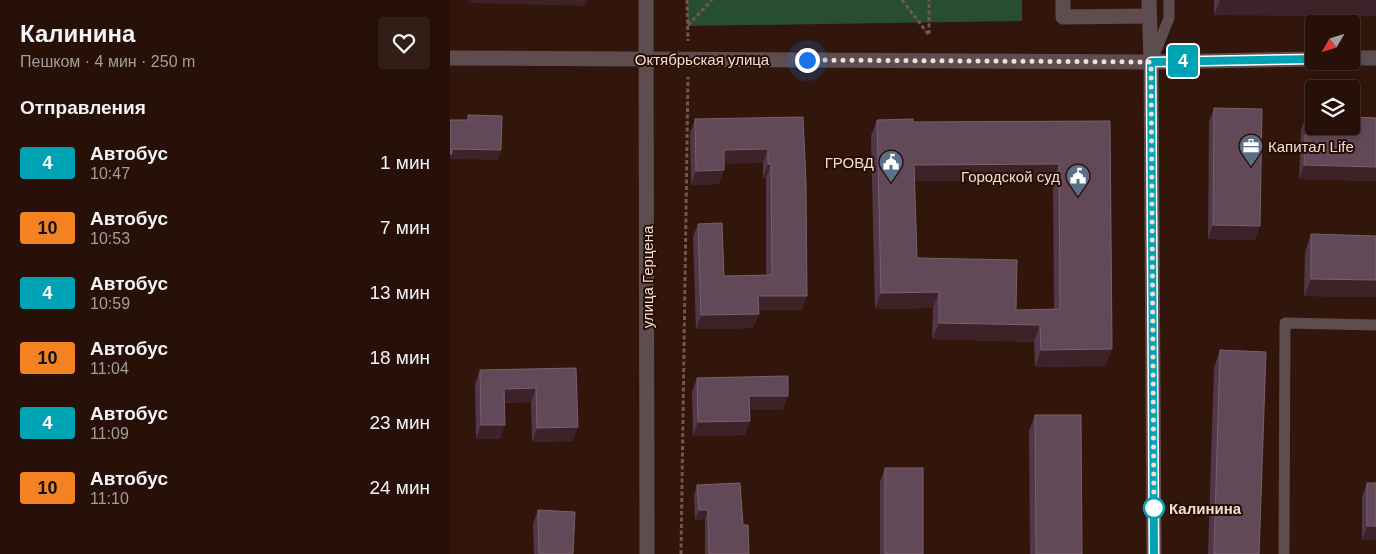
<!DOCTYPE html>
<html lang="ru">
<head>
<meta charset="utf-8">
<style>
  body { margin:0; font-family:Arial,sans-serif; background:#321e16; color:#f1f3f6; height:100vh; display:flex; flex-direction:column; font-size:19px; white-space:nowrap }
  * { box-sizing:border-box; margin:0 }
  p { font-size:16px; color:#a49d9c }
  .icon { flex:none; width:28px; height:28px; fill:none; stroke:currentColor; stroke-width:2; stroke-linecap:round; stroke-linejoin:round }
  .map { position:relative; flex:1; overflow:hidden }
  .details { display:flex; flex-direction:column; background:#261008; width:450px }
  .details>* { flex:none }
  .badge { padding:0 10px; border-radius:4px; font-size:18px; line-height:32px }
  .needle { width:32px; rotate:231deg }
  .tools { position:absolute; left:855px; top:15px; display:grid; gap:10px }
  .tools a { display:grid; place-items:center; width:55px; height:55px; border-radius:5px; background:#261008; box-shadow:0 2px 8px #0003,0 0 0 1px #423029; font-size:25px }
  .you { position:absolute; width:25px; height:25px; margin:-12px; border:4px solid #fff; border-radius:50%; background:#1a73e8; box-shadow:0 0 0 8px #1a73e833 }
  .map>.badge { position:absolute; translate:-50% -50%; box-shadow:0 0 0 2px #fff }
  h2 { padding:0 20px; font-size:19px; line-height:45px }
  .round { display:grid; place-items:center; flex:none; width:52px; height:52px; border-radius:5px; background:#321e16 }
  .summary { display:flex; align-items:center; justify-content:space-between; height:85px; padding:0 20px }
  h1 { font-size:24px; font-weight:600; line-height:38px }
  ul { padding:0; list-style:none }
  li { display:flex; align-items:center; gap:15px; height:65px; padding:0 20px }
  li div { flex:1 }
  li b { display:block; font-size:19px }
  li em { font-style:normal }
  li .badge { min-width:55px; font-weight:700; text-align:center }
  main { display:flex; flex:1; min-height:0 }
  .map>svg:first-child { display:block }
  .green { fill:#274e33 }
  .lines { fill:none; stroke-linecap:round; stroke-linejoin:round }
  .path { stroke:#71574d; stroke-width:3; stroke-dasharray:4 2.5; stroke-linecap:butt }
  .service { stroke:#5d4d4f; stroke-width:11 }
  .pedestrian { stroke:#5d4d4f; stroke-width:15 }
  .minor { stroke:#5d4d4f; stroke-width:15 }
  .tertiary { stroke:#5d4d4f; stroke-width:15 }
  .wall { fill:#513748; fill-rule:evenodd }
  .shaded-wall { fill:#3d2229 }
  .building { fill:#624957; stroke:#79606b; fill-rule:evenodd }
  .line-casing { stroke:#fff; stroke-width:11 }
  .line { stroke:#00a3b4; stroke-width:8 }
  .walk { stroke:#f2ded6; stroke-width:5; stroke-dasharray:0 9 }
  .stop-dot { fill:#fff; stroke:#00a3b4; stroke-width:2.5 }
  .labels { text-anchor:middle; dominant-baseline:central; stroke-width:4; stroke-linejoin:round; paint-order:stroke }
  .street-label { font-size:15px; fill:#f2ded6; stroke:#280d03 }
  .poi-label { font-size:15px; fill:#f2ded6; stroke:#280d03; text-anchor:end }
  .stop-label { font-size:15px; font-weight:bold; fill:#f2ded6; stroke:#280d03; text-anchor:start }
</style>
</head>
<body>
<main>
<section class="details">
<div class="summary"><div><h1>Калинина</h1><p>Пешком · 4 мин · 250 m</p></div><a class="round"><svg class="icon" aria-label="heart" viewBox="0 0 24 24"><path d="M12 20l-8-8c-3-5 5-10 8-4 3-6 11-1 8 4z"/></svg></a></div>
<h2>Отправления</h2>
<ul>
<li><span class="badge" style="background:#00a3b4;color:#fff">4</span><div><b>Автобус</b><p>10:47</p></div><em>1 мин</em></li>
<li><span class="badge" style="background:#f58220;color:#111">10</span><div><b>Автобус</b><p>10:53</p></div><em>7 мин</em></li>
<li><span class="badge" style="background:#00a3b4;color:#fff">4</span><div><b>Автобус</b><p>10:59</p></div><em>13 мин</em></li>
<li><span class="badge" style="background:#f58220;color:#111">10</span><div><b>Автобус</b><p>11:04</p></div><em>18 мин</em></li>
<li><span class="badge" style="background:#00a3b4;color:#fff">4</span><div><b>Автобус</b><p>11:09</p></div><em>23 мин</em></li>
<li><span class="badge" style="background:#f58220;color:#111">10</span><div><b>Автобус</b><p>11:10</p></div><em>24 мин</em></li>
</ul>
</section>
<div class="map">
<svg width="926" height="554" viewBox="0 0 926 554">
  <rect width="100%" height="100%" fill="#32160b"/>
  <!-- green -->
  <path class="green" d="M237 0H572V21L238 26Z"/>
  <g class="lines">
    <!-- path -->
    <g class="path">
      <path d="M237 0 238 41"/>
      <path d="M452 0 479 35"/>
      <path d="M238 25 262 0"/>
      <path d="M479 34V0"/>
      <path d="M231 554 238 77"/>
    </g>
    <!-- service -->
    <g class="service">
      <path d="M703 58 719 18V0"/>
      <path d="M834 554 835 323 926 325"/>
    </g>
    <!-- pedestrian -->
    <g class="pedestrian">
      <path d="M613 0V17L699 16"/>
      <path d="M699 0 701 62"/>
    </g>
    <!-- minor -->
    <path class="minor" d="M196 0 197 554"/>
    <!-- tertiary -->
    <g class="tertiary">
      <path d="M0 58 701 62 864 59"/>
      <path d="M901 58H926"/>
      <path d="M701 62 704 554"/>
    </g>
  </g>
  <!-- wall -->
  <g class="wall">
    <path d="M764 0H926V16L764 15Z"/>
    <path d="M764 108 805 240 758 239 759 122Z"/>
    <path d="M856 116 926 118V181L849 179 851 130Z"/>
    <path d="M353 117 352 310H308L303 328 246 329 243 237 248 224 274 276 316 275V178H313V163H274L269 184 241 185 240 133 245 119Z"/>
    <path d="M427 120 463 122 660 121 662 349 655 366 585 367 584 342 482 339 483 308 425 309 421 136ZM603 180 604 309 566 310 467 258 465 181Z"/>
    <path d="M861 234 926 236V297L854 296 855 252Z"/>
    <path d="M770 350 809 554H758L764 368Z"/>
    <path d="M126 368 123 441 82 442 81 402 54 403 50 439H26L25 384 30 370Z"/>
    <path d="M247 378 333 410H300L295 435 243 436 242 392Z"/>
    <path d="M585 415 632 554H580L579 431Z"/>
    <path d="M435 468 473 554H430V482Z"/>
    <path d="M917 483 926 540H912V497Z"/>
    <path d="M247 485 293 525 299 554H255V519L245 520 244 495Z"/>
    <path d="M88 510 123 554H84L83 524Z"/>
  </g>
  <!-- shaded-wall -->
  <g class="shaded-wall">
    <path d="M19 0H137L135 6 18 3Z"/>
    <path d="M770 0H926V16L764 15Z"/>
    <path d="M2 149 51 150 48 160 0 159V154Z"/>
    <path d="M318 149 313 163 269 164 274 150Z"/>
    <path d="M318 164H321L316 178H313Z"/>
    <path d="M609 164 603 180 458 181 464 165Z"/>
    <path d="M854 165 926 167V181L849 179Z"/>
    <path d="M274 170 269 184 241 185 246 171Z"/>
    <path d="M763 225 810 226 805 240 758 239Z"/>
    <path d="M861 279 926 280V297L854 296Z"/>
    <path d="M489 292 483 308 425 309 431 293Z"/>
    <path d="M308 296H357L352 310H303Z"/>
    <path d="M309 314 303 328 246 329 251 315Z"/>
    <path d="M489 323 590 325 584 342 482 339Z"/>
    <path d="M662 349 655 366 585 367 591 350Z"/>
    <path d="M86 388 81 402 49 403 54 389Z"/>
    <path d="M299 396H338L333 410H294Z"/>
    <path d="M300 421 295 435 243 436 248 422Z"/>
    <path d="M31 425H55L50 439H26Z"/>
    <path d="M128 427 123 441 82 442 87 428Z"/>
    <path d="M249 510H258L255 519 245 520Z"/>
    <path d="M917 526H926V540H912Z"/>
  </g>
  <!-- building -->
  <g class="building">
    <path d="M764 108 812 109 810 226 763 225Z"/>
    <path d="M18 115 52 116 51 150 2 149V154H0V120H18Z"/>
    <path d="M856 116H864V126H901V117L926 118V167L854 165Z"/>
    <path d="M353 117 356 183 357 296H308L309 314 251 315 248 224 272 223 274 276 322 275 321 164H318V149L274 150V170L246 171 245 119Z"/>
    <path d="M463 119V122L660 121 662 349 591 350 590 325 489 323V292L431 293 427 120ZM609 164 610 309 566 310 567 260 467 258 464 165Z"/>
    <path d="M861 234 926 236V280L861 279Z"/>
    <path d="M770 350 816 352 809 554H764Z"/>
    <path d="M126 368 128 427 87 428 86 388 54 389 55 425H31L30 370Z"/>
    <path d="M338 376V396H299L300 421 248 422 247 378Z"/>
    <path d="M585 415H631L632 554H586Z"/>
    <rect x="435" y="468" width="38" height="86"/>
    <path d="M290 483 293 525H298L299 554H259L258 510H249L247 485Z"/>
    <rect x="917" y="483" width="9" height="43"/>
    <path d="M88 510 125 512 123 554H89Z"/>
  </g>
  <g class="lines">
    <defs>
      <path id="line" d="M704 554 701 62 864 59"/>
    </defs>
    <!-- line casing -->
    <use href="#line" class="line-casing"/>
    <!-- line -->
    <use href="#line" class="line"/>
    <!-- walk -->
    <path class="walk" d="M357 60 701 62 704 514V508"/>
  </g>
  <!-- icons -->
  <defs>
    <symbol id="office-pin" viewBox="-11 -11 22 30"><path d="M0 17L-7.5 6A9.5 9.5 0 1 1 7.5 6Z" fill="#5c6f8a" stroke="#280d03"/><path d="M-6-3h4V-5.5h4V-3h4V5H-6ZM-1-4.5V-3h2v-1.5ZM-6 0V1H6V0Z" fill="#fff"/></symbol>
    <symbol id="civic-pin" viewBox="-11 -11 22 30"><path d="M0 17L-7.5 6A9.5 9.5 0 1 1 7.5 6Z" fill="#5c6f8a" stroke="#280d03"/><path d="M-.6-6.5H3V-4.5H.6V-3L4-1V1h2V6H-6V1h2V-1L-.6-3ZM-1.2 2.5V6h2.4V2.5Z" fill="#fff"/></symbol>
  </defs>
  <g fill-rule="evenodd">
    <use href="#office-pin" x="787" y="132" width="28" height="38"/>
    <use href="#civic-pin" x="427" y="148" width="28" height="38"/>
    <use href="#civic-pin" x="614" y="162" width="28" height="38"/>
  </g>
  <!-- markers -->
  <circle class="stop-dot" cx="704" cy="508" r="10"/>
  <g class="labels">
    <!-- street labels -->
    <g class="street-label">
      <text x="252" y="59">Октябрьская улица</text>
      <text transform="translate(197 277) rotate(-90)">улица Герцена</text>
    </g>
    <!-- poi labels -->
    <g class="poi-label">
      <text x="818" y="146" text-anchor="start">Капитал Life</text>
      <text x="424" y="162">ГРОВД</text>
      <text x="610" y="176">Городской суд</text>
    </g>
    <!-- stop labels -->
    <g class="stop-label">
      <text x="719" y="508">Калинина</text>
    </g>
  </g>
</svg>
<div class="tools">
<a><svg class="needle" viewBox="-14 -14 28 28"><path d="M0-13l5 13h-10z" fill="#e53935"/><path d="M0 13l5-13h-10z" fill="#a49d9c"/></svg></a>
<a><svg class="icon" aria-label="layers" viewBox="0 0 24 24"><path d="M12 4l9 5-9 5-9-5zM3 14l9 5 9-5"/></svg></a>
</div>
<div class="you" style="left:357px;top:60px"></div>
<b class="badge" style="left:733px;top:61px;background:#00a3b4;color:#fff">4</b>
</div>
</main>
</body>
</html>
